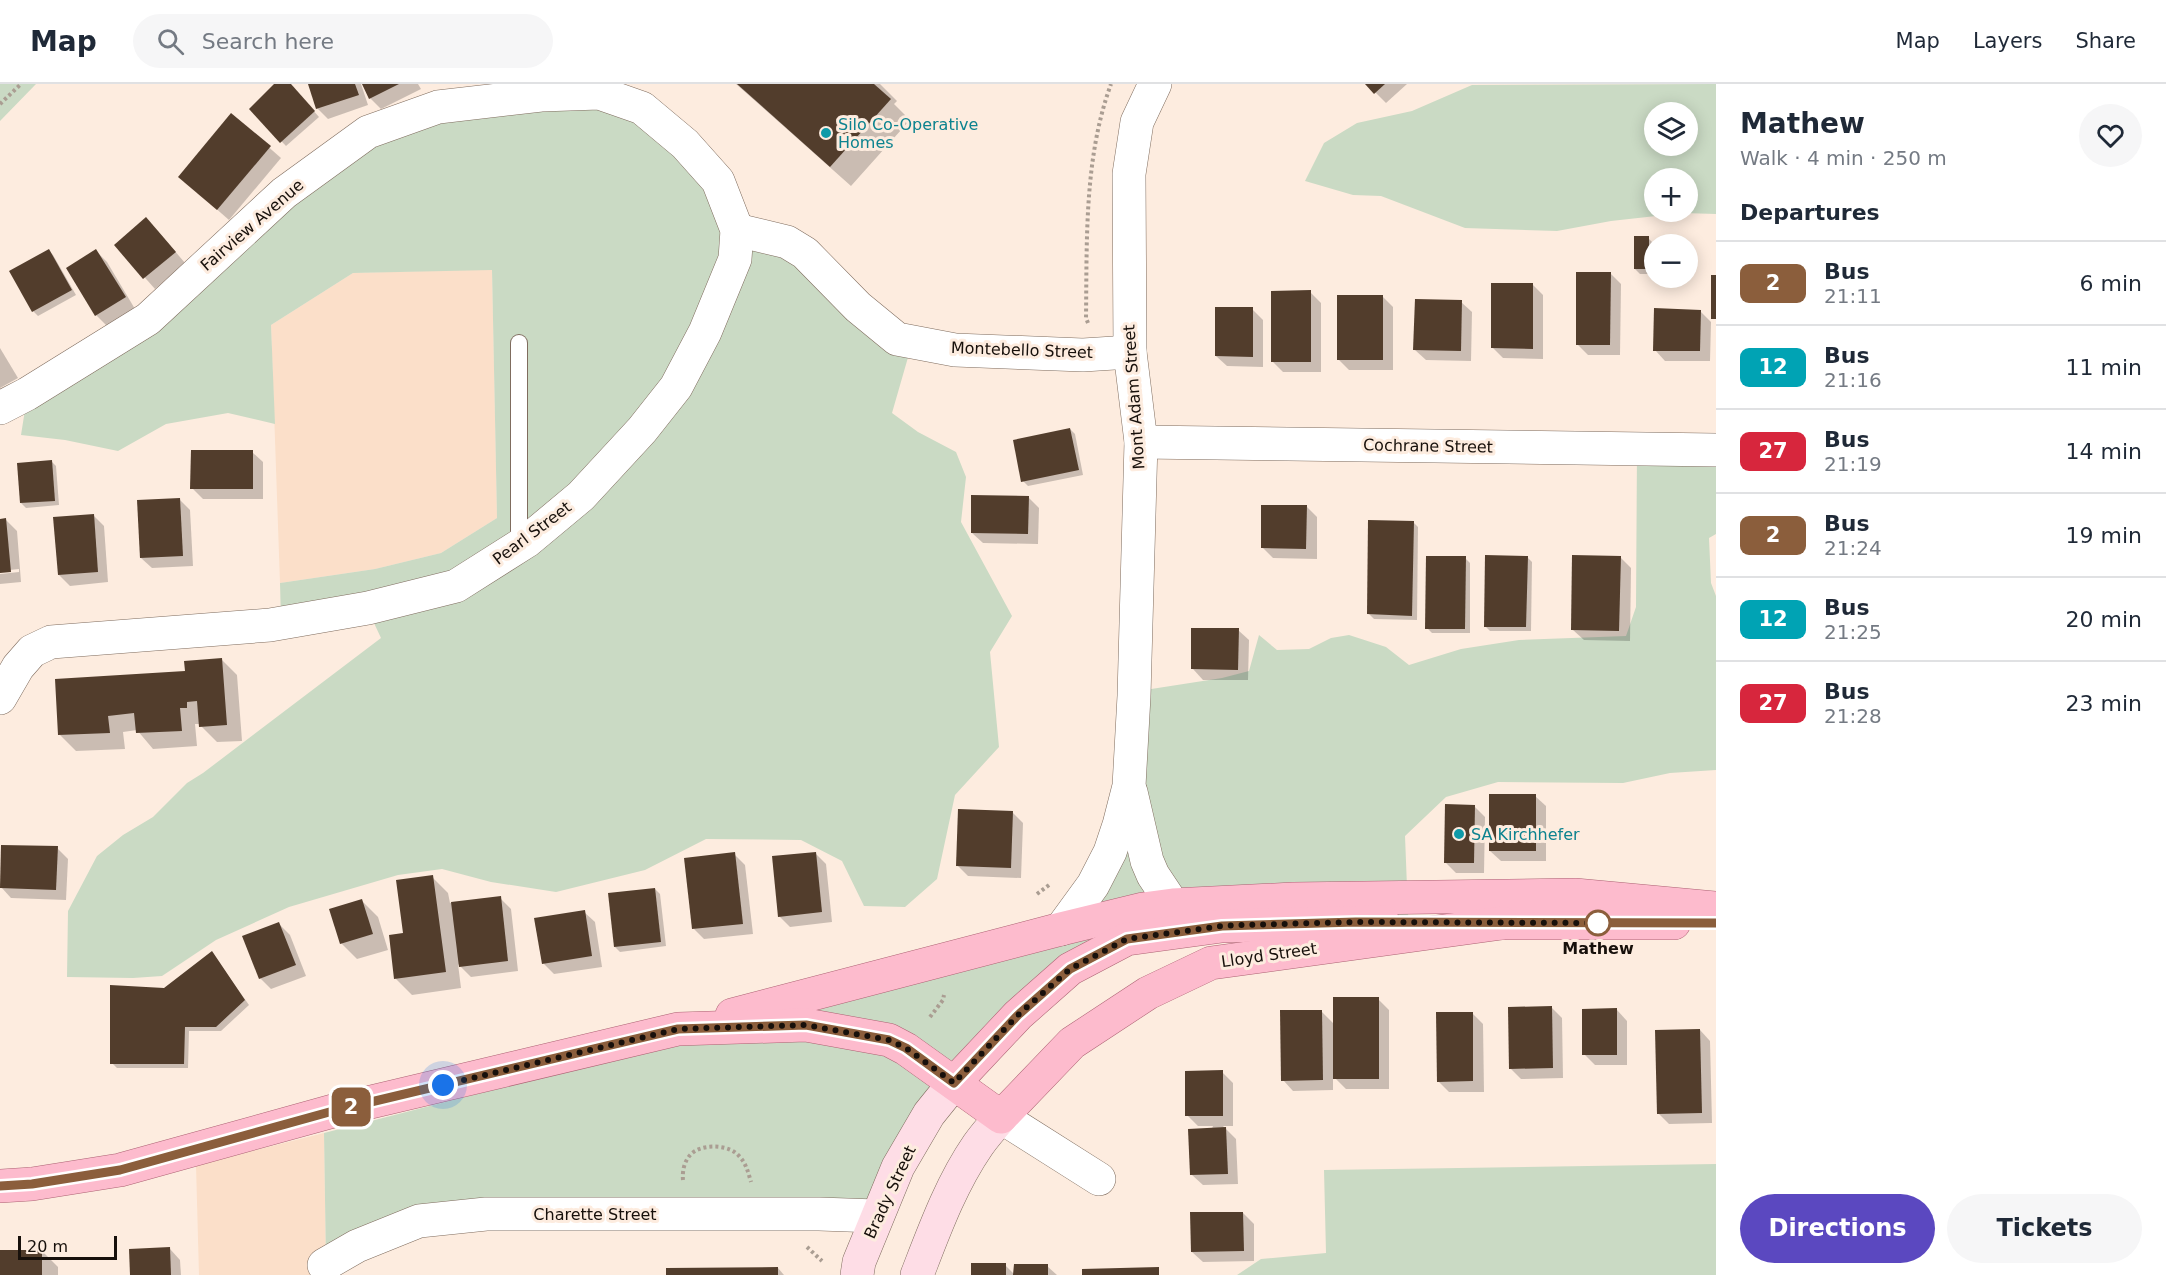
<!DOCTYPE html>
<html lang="en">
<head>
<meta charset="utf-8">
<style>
  body { margin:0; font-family:"DejaVu Sans",sans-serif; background:#f6f6f7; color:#1f2937; height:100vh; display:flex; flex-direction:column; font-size:22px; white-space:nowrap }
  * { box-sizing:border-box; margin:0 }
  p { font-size:20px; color:#747a83 }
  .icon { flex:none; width:33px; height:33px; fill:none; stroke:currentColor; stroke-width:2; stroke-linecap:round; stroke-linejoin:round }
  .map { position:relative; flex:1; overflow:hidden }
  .sheet { display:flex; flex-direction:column; background:#fff; width:450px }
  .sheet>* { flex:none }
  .badge { padding:0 12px; border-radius:9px; font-size:21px; line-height:39px }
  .tools { position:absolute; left:1644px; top:18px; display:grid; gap:12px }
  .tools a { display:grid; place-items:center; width:54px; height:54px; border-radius:50%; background:#fff; box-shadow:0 3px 15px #0003; font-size:30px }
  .scale { position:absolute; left:18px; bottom:15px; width:99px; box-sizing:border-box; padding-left:6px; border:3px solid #17100b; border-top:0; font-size:16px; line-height:21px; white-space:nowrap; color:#17100b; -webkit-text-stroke:4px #fdecdf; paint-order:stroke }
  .you { position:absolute; width:30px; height:30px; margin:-15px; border:4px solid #fff; border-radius:50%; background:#1a73e8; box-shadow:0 0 0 9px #1a73e833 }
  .map>.badge { position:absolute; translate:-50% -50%; box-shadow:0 0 0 3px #fff }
  h2 { padding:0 24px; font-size:22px; line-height:54px }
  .round { display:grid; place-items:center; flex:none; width:63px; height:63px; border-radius:32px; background:#f6f6f7 }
  .head { display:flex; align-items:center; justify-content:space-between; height:102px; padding:0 24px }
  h1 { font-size:28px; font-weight:600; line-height:45px }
  .action { display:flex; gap:12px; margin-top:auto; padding:12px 24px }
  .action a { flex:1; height:69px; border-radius:36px; background:#5b48c0; color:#fff; font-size:24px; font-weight:600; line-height:69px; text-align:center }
  .action a+a { background:#f6f6f7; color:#1f2937 }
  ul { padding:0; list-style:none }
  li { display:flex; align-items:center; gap:18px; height:84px; padding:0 24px; border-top:2px solid #e0e1e3 }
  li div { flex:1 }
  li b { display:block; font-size:22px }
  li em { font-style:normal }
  li .badge { min-width:66px; font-weight:700; text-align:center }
  header { display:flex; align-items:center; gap:36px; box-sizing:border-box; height:84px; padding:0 30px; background:#fff; border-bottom:2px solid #e0e1e3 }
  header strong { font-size:28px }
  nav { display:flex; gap:33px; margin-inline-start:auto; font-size:21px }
  .search { width:420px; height:54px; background:#f6f6f7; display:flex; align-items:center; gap:15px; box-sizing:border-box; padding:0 21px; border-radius:33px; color:#747a83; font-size:22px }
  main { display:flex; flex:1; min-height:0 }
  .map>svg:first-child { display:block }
  .built { fill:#fbdfc9 }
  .green { fill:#cadac4; fill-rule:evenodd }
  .shadow { fill:#0003 }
  .building { fill:#523d2c }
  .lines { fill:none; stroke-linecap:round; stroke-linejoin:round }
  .lane-casing { stroke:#7f6c5e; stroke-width:18 }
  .street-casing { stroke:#7f6c5e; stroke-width:34 }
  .secondary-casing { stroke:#7f6c5e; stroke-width:34 }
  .primary-casing { stroke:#ac6273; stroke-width:34 }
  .path { stroke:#aa9d92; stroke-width:4; stroke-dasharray:3 3; stroke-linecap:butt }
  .lane { stroke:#fff; stroke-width:16 }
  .street { stroke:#fff; stroke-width:33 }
  .secondary { stroke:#fedde6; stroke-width:33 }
  .primary { stroke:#fdbbcd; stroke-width:33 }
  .line-casing { stroke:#fff; stroke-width:14 }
  .line { stroke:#8b5e3c; stroke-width:9 }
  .walk { stroke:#17100b; stroke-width:6; stroke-dasharray:0 10.8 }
  .culture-dot { fill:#0f9aa8; stroke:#fdecdf; stroke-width:2 }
  .stop-dot { fill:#fff; stroke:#8b5e3c; stroke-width:3 }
  .labels { text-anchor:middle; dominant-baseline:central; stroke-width:6; stroke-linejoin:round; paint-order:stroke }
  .culture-label { font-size:16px; fill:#0d838f; stroke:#fdecdf; text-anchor:start }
  .street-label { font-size:16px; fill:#17100b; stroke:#fdecdf }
  .stop-label { font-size:16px; font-weight:bold; fill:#17100b; stroke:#fdecdf }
</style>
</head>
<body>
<header>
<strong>Map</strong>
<div class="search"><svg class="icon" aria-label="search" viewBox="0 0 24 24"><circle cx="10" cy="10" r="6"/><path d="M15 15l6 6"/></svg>Search here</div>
<nav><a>Map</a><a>Layers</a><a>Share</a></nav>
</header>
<main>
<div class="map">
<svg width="1716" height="1191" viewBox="0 0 1716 1191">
  <rect width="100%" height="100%" fill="#fdecdf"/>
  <!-- built -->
  <g class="built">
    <path d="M492 185 497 434 441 469 375 485 280 499 271 241 353 189Z"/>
    <path d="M324 1049 326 1191H199L196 1081Z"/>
  </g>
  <!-- green -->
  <g class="green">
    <path d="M0 0H36L0 37Z"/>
    <path d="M1716 0V130L1683 129 1611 137 1557 147 1465 144 1381 112 1353 111 1305 97 1324 59 1357 39 1412 27 1472 1ZM1654 28H1688V62H1654ZM1654 94H1688V128H1654Z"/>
    <path d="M438 21 644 22 739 145 913 256 892 329 918 348 956 368 966 393 961 438 1012 532 990 568 999 663 955 711 937 795 905 823 864 822 842 777 801 756 706 755 645 786 556 808 491 798 442 785 398 791 289 823 216 856 162 892 133 894 67 893 68 827 97 772 123 751 153 733 187 699 203 689 381 554 366 522 281 537 280 499 375 485 441 469 497 434 492 186 353 189 271 241 275 340 228 329 166 340 118 367 65 356 21 351 28 307 222 161Z"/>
    <path d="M1637 367 1716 368V450L1709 454 1711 499 1716 512V686L1670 689 1623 699 1498 698 1446 713 1405 752 1409 854 1210 846 1130 865 1015 930 873 1134 486 1132 326 1182 324 1049 649 966 1055 856 1107 767 1132 608 1222 594 1249 587 1259 551 1277 566 1309 565 1331 554 1349 551 1386 563 1409 581 1461 565 1519 556 1626 552 1636 523Z"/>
    <path d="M1716 1080V1191H1237L1261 1175 1326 1169 1324 1086Z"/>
  </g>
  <!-- shadow -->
  <g class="shadow">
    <path d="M275 0H290L319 33 286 62 251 25Z"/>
    <path d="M309 0H361L368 21 328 35 317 24Z"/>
    <path d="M363 0H418L421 5 381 25 370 14Z"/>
    <path d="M736 0H880L897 17 894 20 910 36 851 102Z"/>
    <path d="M1367 0H1407L1386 19Z"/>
    <path d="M232 31 281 74 229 136 180 93Z"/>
    <path d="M157 146 185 179 155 205 116 161Z"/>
    <path d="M1648 154 1653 159V190H1640L1635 185Z"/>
    <path d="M48 166 53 171 76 211 38 232 33 227Z"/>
    <path d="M96 167 107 178 135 225 107 242 96 231Z"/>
    <path d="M1611 190 1621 200 1620 271H1588L1577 260Z"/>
    <path d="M1533 201 1543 211V275L1503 274 1492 263Z"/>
    <path d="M1310 208 1321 219V288H1283L1273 278Z"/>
    <path d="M1382 212 1393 223V286H1349L1338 275Z"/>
    <path d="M1461 218 1472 228 1471 277 1426 276 1415 266Z"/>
    <path d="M1252 225 1263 236V283L1227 282 1216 272Z"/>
    <path d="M1700 227 1711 238 1710 277H1665L1655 266Z"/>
    <path d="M0 264 18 294 0 304Z"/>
    <path d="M1070 345 1075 350 1083 391 1028 402 1023 397Z"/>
    <path d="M252 368 263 378V415H203L192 404Z"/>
    <path d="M51 377 56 382 59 421 26 424 21 419Z"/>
    <path d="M1028 413 1039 424 1038 460 983 459 972 449Z"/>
    <path d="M180 416 190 426 193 482 152 484 141 474Z"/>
    <path d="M1306 422 1317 433V475L1273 474 1262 463Z"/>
    <path d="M93 431 104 442 108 498 70 502 59 491Z"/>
    <path d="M0 436H6L17 447 21 498 0 500V490L19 488V485L0 487Z"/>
    <path d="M1413 438 1418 443 1417 536 1374 535 1369 530Z"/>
    <path d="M1527 473 1532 478 1531 547H1490L1485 542Z"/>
    <path d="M1620 473 1631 484 1630 557 1584 556 1573 546Z"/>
    <path d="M1465 474 1470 479V549H1432L1427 544Z"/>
    <path d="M1238 546 1249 556 1248 596H1203L1193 585Z"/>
    <path d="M221 575 237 591 242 657 217 658 201 642 200 640H195L197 662 153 665 137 646 123 648 125 665 76 667 60 651 186 588Z"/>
    <path d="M1535 712 1546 722V777H1501L1490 767Z"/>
    <path d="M1474 722 1485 733 1484 789H1456L1445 778Z"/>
    <path d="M1012 728 1023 739 1021 794 968 792 958 782Z"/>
    <path d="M57 764 68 775 66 816 11 814 1 803Z"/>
    <path d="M815 769 826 780 832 838 790 843 779 832Z"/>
    <path d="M734 770 745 781 753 850 704 855 694 845Z"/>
    <path d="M432 793 448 809 450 819 500 814 511 825 518 887 471 893 458 880 461 904 412 911 396 895 405 850Z"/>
    <path d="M655 805 660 810 666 862 620 868 615 863Z"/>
    <path d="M362 817 378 833 388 866 357 875 341 859Z"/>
    <path d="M584 828 595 838 602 883 554 890 544 880Z"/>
    <path d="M279 840 290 851 306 892 271 905 260 894 244 853Z"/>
    <path d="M212 869 249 921 221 947H189L188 984H117L112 979 165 906Z"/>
    <path d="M1378 915 1389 926V1005H1346L1333 992V1006L1293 1007 1283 996 1321 927 1335 941Z"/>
    <path d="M1552 924 1562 934 1563 994 1521 995 1511 985Z"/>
    <path d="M1617 926 1627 937V981H1595L1584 970Z"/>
    <path d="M1472 929 1483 940 1484 1008H1449L1438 997Z"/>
    <path d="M1700 946 1710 957 1712 1039 1669 1040 1658 1029Z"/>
    <path d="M1222 988 1233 999V1042H1223L1236 1055 1238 1100 1203 1101 1192 1091 1213 1042H1198L1187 1031Z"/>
    <path d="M1243 1129 1254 1140V1177L1203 1178 1192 1168Z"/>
    <path d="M170 1165 180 1176 181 1191H131Z"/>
    <path d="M42 1167 58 1183V1191H0V1168Z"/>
    <path d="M1005 1181 1015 1191 1047 1182 1057 1191H972Z"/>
    <path d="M778 1184 784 1191H668Z"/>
  </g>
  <!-- building -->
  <g class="building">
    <path d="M274 0H291L315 27 280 59 249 25Z"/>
    <path d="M308 0H355L359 11 316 25Z"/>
    <path d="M362 0H399L369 15Z"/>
    <path d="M737 0H874L891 15 830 83Z"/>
    <path d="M1365 0H1385L1374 10Z"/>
    <path d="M231 29 271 62 217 126 178 93Z"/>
    <path d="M146 133 176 168 143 195 114 161Z"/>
    <rect x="1634" y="152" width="15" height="33"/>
    <path d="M49 165 72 206 32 228 9 187Z"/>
    <path d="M96 165 126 213 95 232 66 184Z"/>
    <path d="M1576 188H1611L1610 261H1576Z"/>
    <rect x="1711" y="191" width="5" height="44"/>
    <path d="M1491 199H1533V265L1491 264Z"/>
    <path d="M1311 206V278H1271V207Z"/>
    <rect x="1337" y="211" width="46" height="65"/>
    <path d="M1415 215 1462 216 1461 267 1413 266Z"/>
    <path d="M1215 223H1253V273L1215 272Z"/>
    <path d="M1654 224 1701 226 1700 267H1653Z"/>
    <path d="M1070 344 1079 386 1021 398 1013 356Z"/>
    <path d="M191 366H253V405H190Z"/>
    <path d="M52 376 55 417 20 419 17 379Z"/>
    <path d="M971 411 1029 412 1028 450 971 449Z"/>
    <path d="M180 414 183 472 140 474 137 416Z"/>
    <path d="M1261 421H1307L1306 465 1261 464Z"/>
    <path d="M94 430 98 488 58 491 53 433Z"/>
    <path d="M6 434 11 488 0 489V435Z"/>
    <path d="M1368 436 1414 437 1412 532 1367 530Z"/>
    <path d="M1485 471 1528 472 1526 543H1484Z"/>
    <path d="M1572 471 1621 472 1619 547 1571 546Z"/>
    <path d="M1426 472H1466L1465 545H1425Z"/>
    <path d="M1191 544H1239L1238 586 1191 585Z"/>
    <path d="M222 574 227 641 199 643 197 617 187 618V624H180L182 647 136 649 134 629 108 632 110 649 58 651 55 595 185 587 184 577Z"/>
    <rect x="1489" y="710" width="47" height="57"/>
    <path d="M1445 720 1475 721 1474 779H1444Z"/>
    <path d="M958 725 1013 727 1011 784 956 782Z"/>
    <path d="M1 761 58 762 56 806 0 804Z"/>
    <path d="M735 768 743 840 692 845 684 774Z"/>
    <path d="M816 768 822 828 778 833 772 772Z"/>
    <path d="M433 791 446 888 394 895 389 851 403 849 396 796Z"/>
    <path d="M655 804 661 858 614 863 608 809Z"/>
    <path d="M501 812 508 877 459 883 451 818Z"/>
    <path d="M362 815 373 850 340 860 329 825Z"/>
    <path d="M585 826 592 872 542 880 534 834Z"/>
    <path d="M279 838 296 881 259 895 242 852Z"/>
    <path d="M212 867 245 916 216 943H185L184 980H110V901L164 904Z"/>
    <rect x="1333" y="913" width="46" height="82"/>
    <path d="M1552 922 1553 984 1509 985 1508 923Z"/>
    <path d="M1617 924V971H1582V925Z"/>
    <path d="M1280 926H1322L1323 996 1281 997Z"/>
    <path d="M1436 928H1473V997L1437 998Z"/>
    <path d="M1700 945 1702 1029 1657 1030 1655 946Z"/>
    <path d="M1223 986V1032H1185V987Z"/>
    <path d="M1226 1043 1228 1090 1190 1091 1188 1045Z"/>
    <path d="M1190 1128H1243L1244 1167 1191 1168Z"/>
    <path d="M170 1163 171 1191H130L129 1165Z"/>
    <rect x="0" y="1166" width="42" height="25"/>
    <rect x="971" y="1179" width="35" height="12"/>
    <path d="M1014 1180H1048V1191H1013Z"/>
    <path d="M778 1183V1191H666V1184Z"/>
    <path d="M1159 1183V1191H1082V1185Z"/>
  </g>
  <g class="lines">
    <defs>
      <path id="lane" d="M519 259V462"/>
      <g id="street">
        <path d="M737 146 787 158 805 169 858 223 897 255 955 266 1083 271 1130 268"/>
        <path d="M0 324 27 310 148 235 284 109 368 48 438 23 541 11 599 9 642 24 685 60 718 97 737 146 735 175 705 248 676 303 642 346 581 412 527 457 456 502 368 524 270 541 51 558 32 567 18 583 0 614"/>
        <path d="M1141 358 1716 366"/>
        <path d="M1131 708 1147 777 1153 791 1173 821"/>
        <path d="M1061 845 1093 801 1110 768 1119 741 1129 702 1134 612 1141 358 1130 268 1129 90 1137 38 1155 0"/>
        <path d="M1001 1033 1099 1095"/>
        <path d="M324 1181 357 1162 419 1137 486 1130H819L876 1132"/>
      </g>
      <g id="secondary">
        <path d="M857 1191 859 1178 898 1083 929 1030 954 999"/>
        <path d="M917 1191C934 1147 951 1100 978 1061 985 1051 993 1042 1001 1033"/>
      </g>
      <g id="primary">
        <path d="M1479 839H1674"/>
        <path d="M732 931 1061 845 1143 825 1173 821 1293 815 1575 811 1716 824"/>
        <path d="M954 999 1018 931 1070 885 1127 855 1222 842 1383 838"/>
        <path d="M0 1102 32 1100 120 1086 333 1027 678 945 806 941 889 956 906 965 1001 1033 1072 959 1148 909 1211 879 1502 839"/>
      </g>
    </defs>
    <!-- lane casing -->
    <use href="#lane" class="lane-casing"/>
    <!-- street casing -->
    <use href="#street" class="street-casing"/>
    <!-- secondary casing -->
    <use href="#secondary" class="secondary-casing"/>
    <!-- primary casing -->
    <use href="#primary" class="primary-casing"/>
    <!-- path -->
    <g class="path">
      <path d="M0 20 21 0"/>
      <path d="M1088 239 1086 234C1087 156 1084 74 1111 0"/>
      <path d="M1037 810 1049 801"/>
      <path d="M930 933 943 916 944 911"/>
      <path d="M683 1096C682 1086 685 1073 695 1067 707 1060 730 1061 739 1072 746 1079 748 1088 751 1098"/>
      <path d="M807 1163 822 1177"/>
    </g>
    <!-- lane -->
    <use href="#lane" class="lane"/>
    <!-- street -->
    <use href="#street" class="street"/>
    <!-- secondary -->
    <use href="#secondary" class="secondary"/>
    <!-- primary -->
    <use href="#primary" class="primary"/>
  </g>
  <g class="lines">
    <defs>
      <path id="line" d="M0 1102 32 1100 120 1086 333 1027 678 945 806 941 889 956 906 964 954 999 1018 931 1070 885 1127 855 1222 842 1356 838 1716 839"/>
    </defs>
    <!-- line casing -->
    <use href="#line" class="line-casing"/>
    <!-- line -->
    <use href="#line" class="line"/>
    <!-- walk -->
    <path class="walk" d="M443 1001 678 945 806 941 889 956 906 964 954 999 1018 931 1070 885 1127 855 1222 842 1244 841 1356 838 1598 839"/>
  </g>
  <!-- markers -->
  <g class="culture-dot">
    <circle cx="826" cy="49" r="6"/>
    <circle cx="1459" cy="750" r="6"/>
  </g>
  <circle class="stop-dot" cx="1598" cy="839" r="12"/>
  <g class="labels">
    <!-- culture labels -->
    <g class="culture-label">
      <text x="838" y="40">Silo Co-Operative<tspan x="838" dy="18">Homes</tspan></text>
      <text x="1471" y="750">SA Kirchhefer</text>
    </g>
    <!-- street labels -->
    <g class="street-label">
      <text transform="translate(252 141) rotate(-41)">Fairview Avenue</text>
      <text transform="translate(1022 266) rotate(2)">Montebello Street</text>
      <text transform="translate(1134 313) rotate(-94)">Mont Adam Street</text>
      <text transform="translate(1428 362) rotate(1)">Cochrane Street</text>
      <text transform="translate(532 449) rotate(-37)">Pearl Street</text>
      <text transform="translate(1269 871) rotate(-8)">Lloyd Street</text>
      <text transform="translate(890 1108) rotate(-65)">Brady Street</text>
      <text x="595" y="1130">Charette Street</text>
    </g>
    <!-- stop labels -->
    <g class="stop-label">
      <text x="1598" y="864">Mathew</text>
    </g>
  </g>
</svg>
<div class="tools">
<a><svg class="icon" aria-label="layers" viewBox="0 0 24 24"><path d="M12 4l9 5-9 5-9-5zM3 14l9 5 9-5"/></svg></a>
<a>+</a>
<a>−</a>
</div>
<div class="scale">20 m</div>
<div class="you" style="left:443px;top:1001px"></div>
<b class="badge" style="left:351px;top:1023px;background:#8b5e3c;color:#fff">2</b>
</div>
<section class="sheet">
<div class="head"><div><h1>Mathew</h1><p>Walk · 4 min · 250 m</p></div><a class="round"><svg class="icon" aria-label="heart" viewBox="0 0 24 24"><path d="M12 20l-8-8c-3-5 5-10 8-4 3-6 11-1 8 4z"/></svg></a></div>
<h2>Departures</h2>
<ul>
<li><span class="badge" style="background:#8b5e3c;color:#fff">2</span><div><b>Bus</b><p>21:11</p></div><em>6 min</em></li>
<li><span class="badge" style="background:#00a3b4;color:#fff">12</span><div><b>Bus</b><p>21:16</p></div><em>11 min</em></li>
<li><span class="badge" style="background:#d7263d;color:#fff">27</span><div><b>Bus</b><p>21:19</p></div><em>14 min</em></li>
<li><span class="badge" style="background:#8b5e3c;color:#fff">2</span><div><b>Bus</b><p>21:24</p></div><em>19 min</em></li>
<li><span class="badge" style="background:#00a3b4;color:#fff">12</span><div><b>Bus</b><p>21:25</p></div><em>20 min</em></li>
<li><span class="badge" style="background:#d7263d;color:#fff">27</span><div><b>Bus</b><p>21:28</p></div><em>23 min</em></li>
</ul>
<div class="action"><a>Directions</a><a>Tickets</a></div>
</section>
</main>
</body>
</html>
